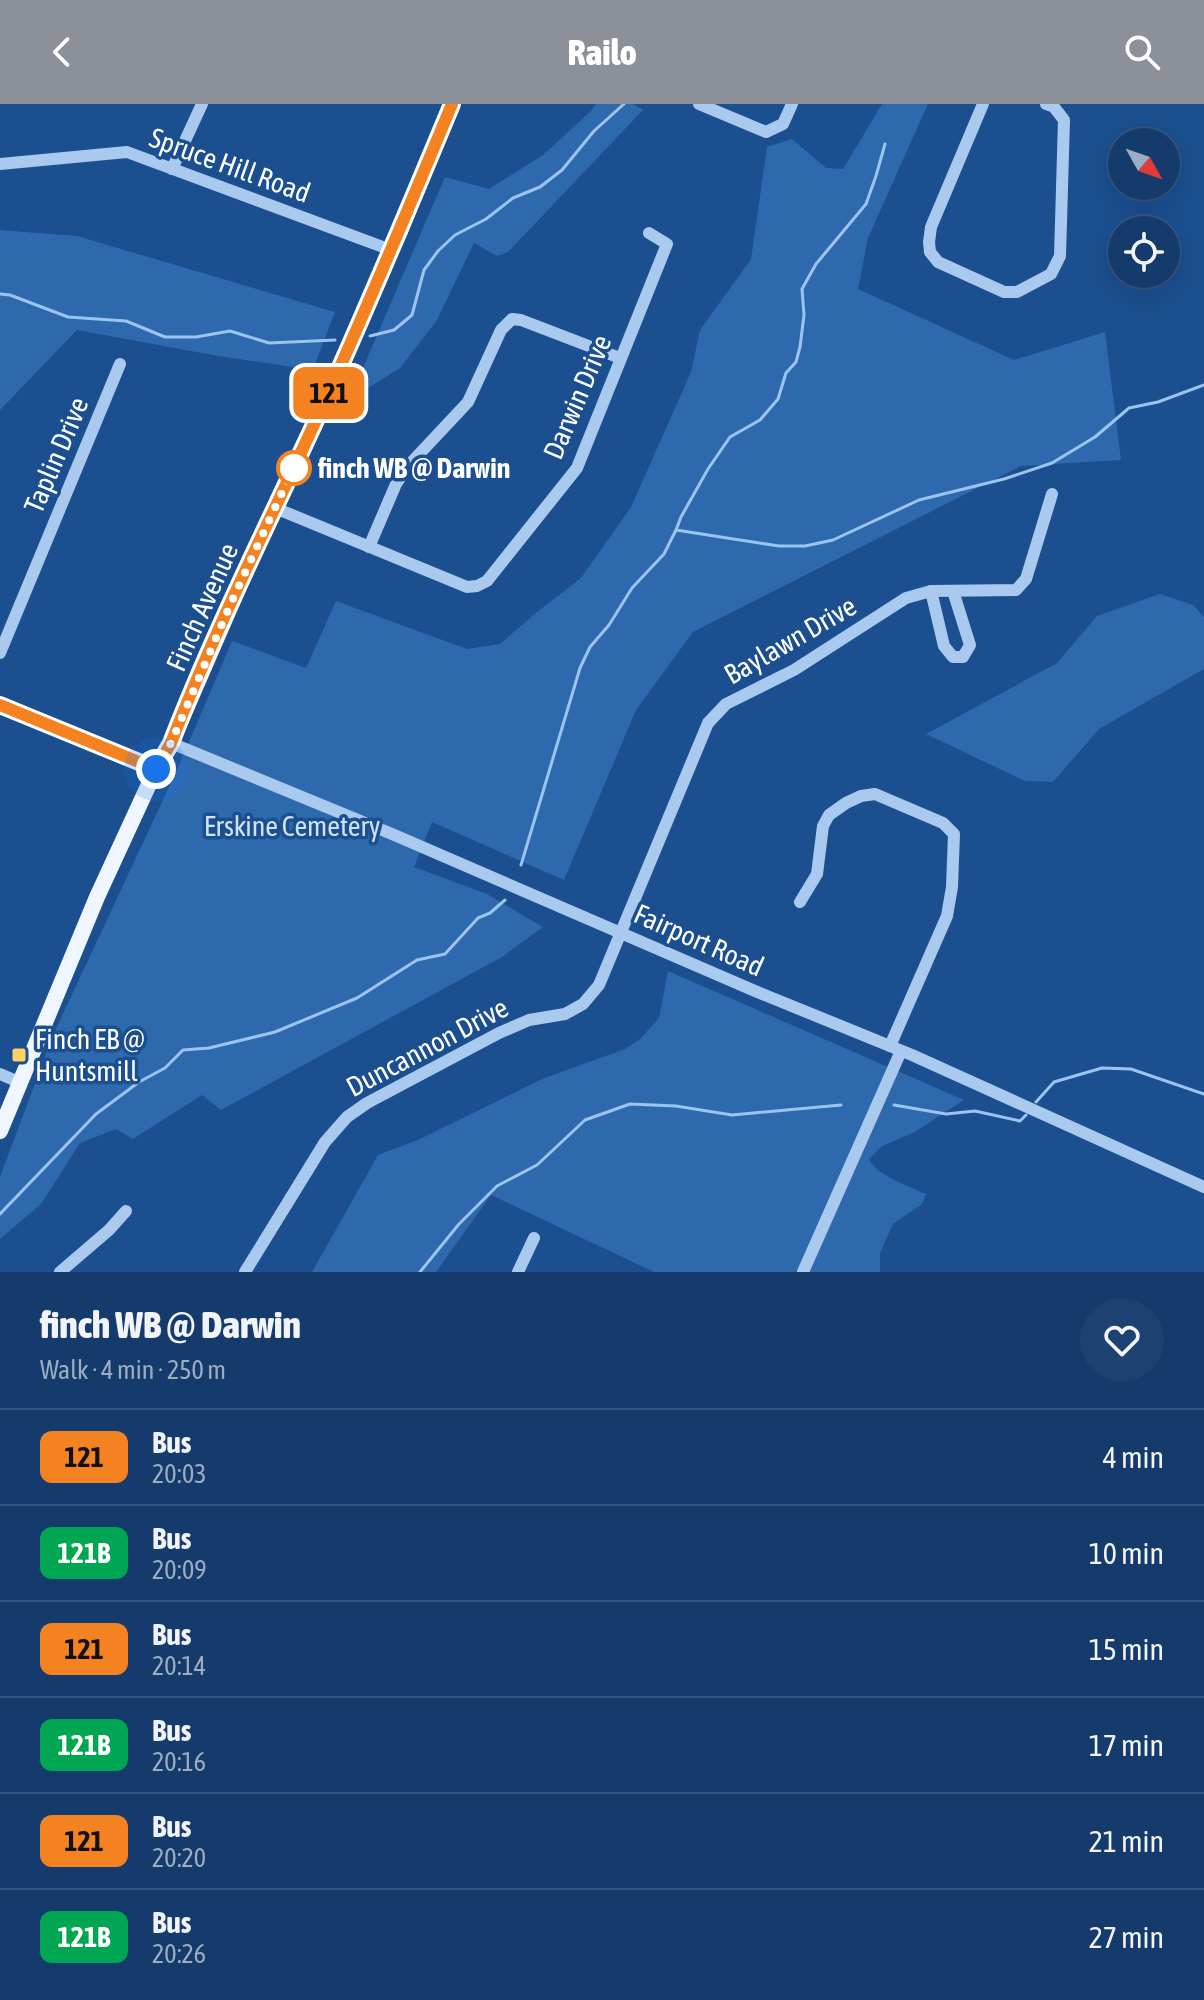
<!DOCTYPE html>
<html lang="en">
<head>
<meta charset="utf-8">
<style>
  body { margin:0; font-family:"Asap Condensed",sans-serif; background:#1d4271; color:#f1f3f6; height:100vh; display:flex; flex-direction:column; font-size:30px; white-space:nowrap }
  * { box-sizing:border-box; margin:0 }
  p { font-size:26px; color:#9dadc1 }
  .icon { flex:none; width:44px; height:44px; fill:none; stroke:currentColor; stroke-width:2; stroke-linecap:round; stroke-linejoin:round }
  .map { position:relative; height:1168px; overflow:hidden }
  .sheet { display:flex; flex-direction:column; background:#143b6b; flex:1 }
  .sheet>* { flex:none }
  .badge { padding:0 16px; border-radius:12px; font-size:28px; line-height:52px }
  .needle { width:52px; rotate:130deg }
  .buttons { position:absolute; left:1108px; top:24px; display:grid; gap:16px }
  .buttons a { display:grid; place-items:center; width:72px; height:72px; border-radius:50%; background:#143b6b; box-shadow:0 8px 32px #0002,0 0 0 2px #33557e; font-size:40px }
  .you { position:absolute; width:40px; height:40px; margin:-20px; border:6px solid #fff; border-radius:50%; background:#1a73e8; box-shadow:0 0 0 12px #1a73e833 }
  .map>.badge { position:absolute; translate:-50% -50%; box-shadow:0 0 0 4px #fff }
  .round { display:grid; place-items:center; flex:none; width:84px; height:84px; border-radius:42px; background:#1d4271 }
  .overview { display:flex; align-items:center; justify-content:space-between; height:136px; padding:0 40px }
  h1 { font-size:38px; font-weight:800; line-height:60px }
  ul { padding:0; list-style:none }
  li { display:flex; align-items:center; gap:24px; height:96px; padding:0 40px; border-top:2px solid #33557e }
  li div { flex:1 }
  li b { display:block; font-size:30px }
  li em { font-style:normal }
  li .badge { min-width:88px; font-weight:700; text-align:center }
  header { display:flex; justify-content:space-between; align-items:center; height:104px; padding:0 40px; background:#8c9099; color:#fff; font-size:36px; font-weight:800 }
  .map>svg:first-child { display:block }
  .green { fill:#2e69ad }
  .lines { fill:none; stroke-linecap:round; stroke-linejoin:round }
  .stream { stroke:#9cc4f0; stroke-width:3 }
  .minor { stroke:#a9c9ee; stroke-width:12 }
  .major { stroke:#f0f6ff; stroke-width:16 }
  .line-casing { stroke:#fff; stroke-width:18 }
  .line { stroke:#f58220; stroke-width:12 }
  .walk { stroke:#fff; stroke-width:8; stroke-dasharray:0 14.4 }
  .stop-dot { fill:#fff; stroke:#f58220; stroke-width:4 }
  .poi-dot { fill:#ffd166; stroke:#1b4f8f; stroke-width:3 }
  .labels { text-anchor:middle; dominant-baseline:central; stroke-width:7; stroke-linejoin:round; paint-order:stroke }
  .street-label { font-size:28px; fill:#fff; stroke:#1b4f8f }
  .stop-label { font-size:28px; font-weight:bold; fill:#fff; stroke:#1b4f8f; text-anchor:start }
  .park-label { font-size:28px; fill:#cfe3fa; stroke:#1b4f8f }
  .poi-label { font-size:28px; fill:#fff; stroke:#1b4f8f; text-anchor:start }
</style>
</head>
<body>
<header><svg class="icon" aria-label="back" viewBox="0 0 24 24"><path d="M15 5l-7 7 7 7"/></svg>Railo<svg class="icon" aria-label="search" viewBox="0 0 24 24"><circle cx="10" cy="10" r="6"/><path d="M15 15l6 6"/></svg></header>
<div class="map">
<svg width="1204" height="1168" viewBox="0 0 1204 1168">
  <rect width="100%" height="100%" fill="#1b4f8f"/>
  <!-- green -->
  <g class="green">
    <path d="M596 0H633L643 6 508 148 497 152 474 139 436 218 400 264 365 286 353 287 445 73 489 85 543 51 591 7Z"/>
    <path d="M882 0H928L868 134 858 185 1014 256 1105 228 1121 356 1021 362 693 528 636 606 564 776 432 718 414 763 487 790 543 823 502 853 221 1006 202 991 133 1035 116 1025 80 1039 41 1100 0 1135V1073L53 931 177 666 232 537 306 564 336 497 467 545 500 540 537 508 581 474 631 403 691 268 700 226 751 155 767 43 792 35 826 64 843 65Z"/>
    <path d="M0 126 77 132 335 208 313 266 218 252 77 226 0 306Z"/>
    <path d="M1160 490 1193 501 1204 513V565L1099 625 1053 678 1025 677 926 630 1057 559 1097 512Z"/>
    <path d="M668 867 964 996 913 1029 882 1042 869 1055C877 1072 909 1082 926 1090L922 1100 893 1120 880 1149V1168H654L491 1091 436 1168H312L378 1051 418 1036 542 975 625 945 640 935 659 914Z"/>
  </g>
  <g class="lines">
    <!-- stream -->
    <g class="stream">
      <path d="M0 190 10 191 68 213 126 217 165 233H196L230 227 269 239 335 236"/>
      <path d="M370 232 394 226 412 211 424 166 438 147 455 131 486 115 513 94 540 83 562 66 594 27 624 0"/>
      <path d="M676 426 779 442H805L833 436 919 396 1004 375 1052 359 1095 333 1129 304 1158 298 1204 281"/>
      <path d="M521 761 580 564 590 543 609 521 632 484 664 450 676 426 681 413 708 365 730 333 760 316 778 295 786 269 796 258 800 243 804 211 802 185 816 160 866 100 876 72 885 40"/>
      <path d="M1036 998 1054 978 1102 964 1131 965 1204 990"/>
      <path d="M894 1001 946 1010 975 1007 1020 1017 1026 1011"/>
      <path d="M0 1110 96 1010 139 978 165 964 183 946 209 944 275 928 357 894 417 856 445 850 478 814 490 809 505 796"/>
      <path d="M420 1168 459 1120 497 1082 537 1061 585 1016 630 1000 676 1002 732 1011 841 1001"/>
    </g>
    <!-- minor -->
    <g class="minor">
      <path d="M699 0 766 28 783 20 792 0"/>
      <path d="M983 0 931 123 929 138 930 148 938 158 1004 188H1017L1051 170 1060 152 1064 16 1054 3 1046 0"/>
      <path d="M0 60 127 48 391 146"/>
      <path d="M172 65 202 0"/>
      <path d="M275 404 467 483 477 482 487 477 577 364 667 140 649 129"/>
      <path d="M369 443 396 380 408 362 468 298 501 226 512 215 521 216 620 254"/>
      <path d="M931 487 944 542 953 553H963L970 541 953 487"/>
      <path d="M0 549 120 260"/>
      <path d="M0 601 156 665"/>
      <path d="M171 639 392 730 755 887 912 951 1204 1083"/>
      <path d="M800 798 817 770 823 722 829 711 846 699 861 692 875 690 943 719 954 730 952 783 947 812 890 942"/>
      <path d="M0 970 21 979"/>
      <path d="M60 1168 109 1126 126 1107"/>
      <path d="M245 1168 325 1038 347 1013 367 999 499 929 529 916 565 910 583 900 599 881 708 619 726 600 794 566 906 494 931 487 1016 486 1026 475 1052 390"/>
      <path d="M518 1168 534 1134"/>
      <path d="M803 1168 901 947"/>
    </g>
    <!-- major -->
    <path class="major" d="M0 1027 97 793 150 678 171 639 251 455 333 279 400 127 452 0"/>
  </g>
  <g class="lines">
    <defs>
      <path id="line" d="M0 601 156 665 171 639C218 517 279 399 333 279 374 187 413 94 452 0"/>
    </defs>
    <!-- line casing -->
    <use href="#line" class="line-casing"/>
    <!-- line -->
    <use href="#line" class="line"/>
    <!-- walk -->
    <path class="walk" d="M156 665 171 639 231 499 298 354 294 364"/>
  </g>
  <!-- markers -->
  <circle class="stop-dot" cx="294" cy="364" r="16"/>
  <rect class="poi-dot" x="11" y="943" width="16" height="16" rx="4"/>
  <g class="labels">
    <!-- street labels -->
    <g class="street-label">
      <text transform="translate(230 61) rotate(20)">Spruce Hill Road</text>
      <text transform="translate(577 293) rotate(-67)">Darwin Drive</text>
      <text transform="translate(56 351) rotate(-67)">Taplin Drive</text>
      <text transform="translate(202 503) rotate(-66)">Finch Avenue</text>
      <text transform="translate(790 536) rotate(-30)">Baylawn Drive</text>
      <text transform="translate(699 836) rotate(24)">Fairport Road</text>
      <text transform="translate(427 943) rotate(-28)">Duncannon Drive</text>
    </g>
    <!-- stop labels -->
    <g class="stop-label">
      <text x="318" y="364">finch WB @ Darwin</text>
    </g>
    <!-- park labels -->
    <g class="park-label">
      <text x="292" y="722">Erskine Cemetery</text>
    </g>
    <!-- poi labels -->
    <g class="poi-label">
      <text x="35" y="935">Finch EB @<tspan x="35" dy="32">Huntsmill</tspan></text>
    </g>
  </g>
</svg>
<div class="buttons">
<a><svg class="needle" viewBox="-14 -14 28 28"><path d="M0-13l5 13h-10z" fill="#e53935"/><path d="M0 13l5-13h-10z" fill="#9dadc1"/></svg></a>
<a><svg class="icon" aria-label="locate" viewBox="0 0 24 24"><circle cx="12" cy="12" r="6"/><path d="M12 2v4M12 18v4M2 12h4M18 12h4"/></svg></a>
</div>
<div class="you" style="left:156px;top:665px"></div>
<b class="badge" style="left:329px;top:289px;background:#f58220;color:#111">121</b>
</div>
<section class="sheet">
<div class="overview"><div><h1>finch WB @ Darwin</h1><p>Walk · 4 min · 250 m</p></div><a class="round"><svg class="icon" aria-label="heart" viewBox="0 0 24 24"><path d="M12 20l-8-8c-3-5 5-10 8-4 3-6 11-1 8 4z"/></svg></a></div>
<ul>
<li><span class="badge" style="background:#f58220;color:#111">121</span><div><b>Bus</b><p>20:03</p></div><em>4 min</em></li>
<li><span class="badge" style="background:#00a651;color:#fff">121B</span><div><b>Bus</b><p>20:09</p></div><em>10 min</em></li>
<li><span class="badge" style="background:#f58220;color:#111">121</span><div><b>Bus</b><p>20:14</p></div><em>15 min</em></li>
<li><span class="badge" style="background:#00a651;color:#fff">121B</span><div><b>Bus</b><p>20:16</p></div><em>17 min</em></li>
<li><span class="badge" style="background:#f58220;color:#111">121</span><div><b>Bus</b><p>20:20</p></div><em>21 min</em></li>
<li><span class="badge" style="background:#00a651;color:#fff">121B</span><div><b>Bus</b><p>20:26</p></div><em>27 min</em></li>
</ul>
</section>
</body>
</html>
